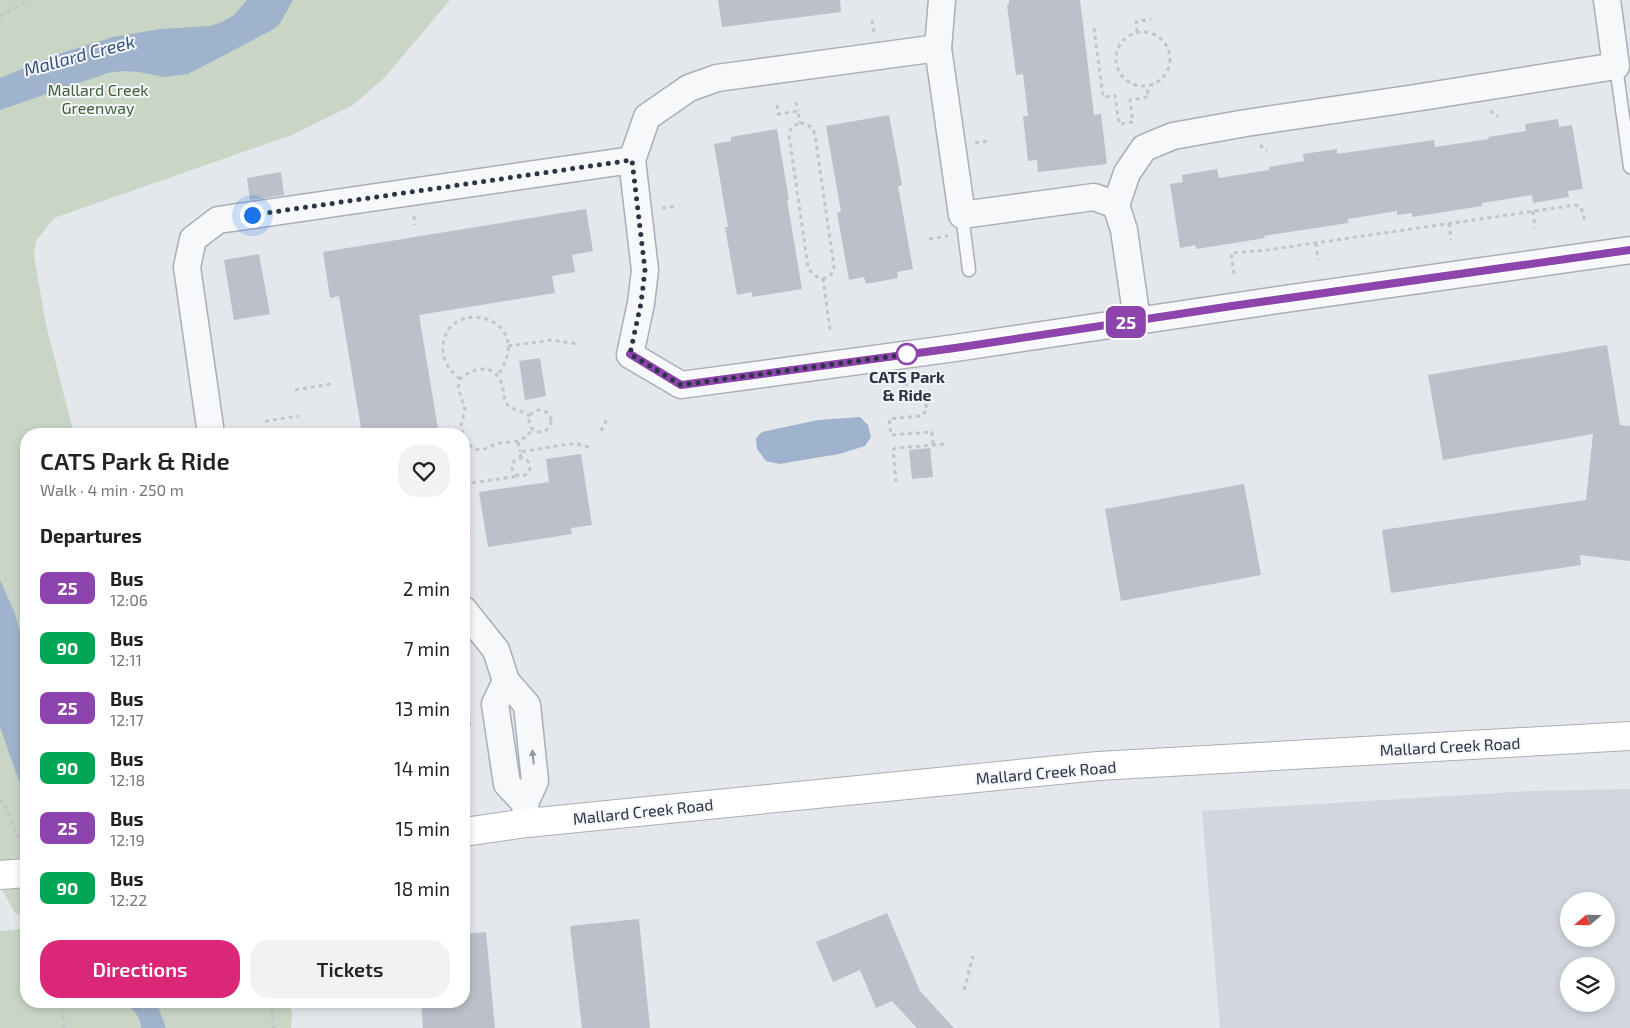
<!DOCTYPE html>
<html lang="en">
<head>
<meta charset="utf-8">
<style>
  body { margin:0; font-family:"Exo 2",sans-serif; background:#f2f2f2; color:#222; height:100vh; display:flex; flex-direction:column; font-size:19px; white-space:nowrap }
  * { box-sizing:border-box; margin:0 }
  p { font-size:16px; color:#767676 }
  .icon { flex:none; width:28px; height:28px; fill:none; stroke:currentColor; stroke-width:2; stroke-linecap:round; stroke-linejoin:round }
  .map { position:relative; flex:1; overflow:hidden }
  .drawer { position:absolute; left:20px; top:428px; width:450px; height:580px; display:flex; flex-direction:column; background:#fff; border-radius:20px; box-shadow:0 2px 8px #0003 }
  .drawer>* { flex:none }
  .badge { padding:0 10px; border-radius:8px; font-size:18px; line-height:32px }
  .needle { width:32px; rotate:250deg }
  .buttons { position:absolute; left:1560px; top:892px; display:grid; gap:10px }
  .buttons a { display:grid; place-items:center; width:55px; height:55px; border-radius:50%; background:#fff; box-shadow:0 2px 8px #0003; font-size:25px }
  .you { position:absolute; width:25px; height:25px; margin:-12px; border:4px solid #fff; border-radius:50%; background:#1a73e8; box-shadow:0 0 0 8px #1a73e833 }
  .map>.badge { position:absolute; translate:-50% -50%; box-shadow:0 0 0 2px #fff }
  h2 { padding:0 20px; font-size:19px; line-height:45px }
  .round { display:grid; place-items:center; flex:none; width:52px; height:52px; border-radius:20px; background:#f2f2f2 }
  .overview { display:flex; align-items:center; justify-content:space-between; height:85px; padding:0 20px }
  h1 { font-size:24px; font-weight:600; line-height:38px }
  .cta { display:flex; gap:10px; margin-top:auto; padding:10px 20px }
  .cta a { flex:1; height:58px; border-radius:20px; background:#db2777; color:#fff; font-size:20px; font-weight:600; line-height:58px; text-align:center }
  .cta a+a { background:#f2f2f2; color:#222 }
  ul { padding:0; list-style:none }
  li { display:flex; align-items:center; gap:15px; height:60px; padding:0 20px }
  li div { flex:1 }
  li b { display:block; font-size:19px }
  li em { font-style:normal }
  li .badge { min-width:55px; font-weight:700; text-align:center }
  .map>svg:first-child { display:block }
  .built { fill:#d2d6de; fill-rule:evenodd }
  .green { fill:#c9d6c5 }
  .water { fill:#9fb4cc }
  .building { fill:#bbc0ca }
  .lines { fill:none; stroke-linecap:round; stroke-linejoin:round }
  .service-casing { stroke:#a9aeb7; stroke-width:15 }
  .minor-casing { stroke:#a9aeb7; stroke-width:29 }
  .secondary-casing { stroke:#a9aeb7; stroke-width:30 }
  .path { stroke:#c2c5cb; stroke-width:3; stroke-dasharray:4 4; stroke-linecap:butt }
  .service { stroke:#f7f8fa; stroke-width:12 }
  .minor { stroke:#f7f8fa; stroke-width:26 }
  .secondary { stroke:#fff; stroke-width:28 }
  .oneway { fill:#9196a0 }
  .line-casing { stroke:#fff; stroke-width:11 }
  .line { stroke:#8e44ad; stroke-width:8 }
  .walk { stroke:#2b3445; stroke-width:5; stroke-dasharray:0 9 }
  .stop-dot { fill:#fff; stroke:#8e44ad; stroke-width:2.5 }
  .labels { text-anchor:middle; dominant-baseline:central; stroke-width:4; stroke-linejoin:round; paint-order:stroke }
  .park-label { font-size:16px; fill:#3f6138; stroke:#f4f6f9 }
  .stop-label { font-size:16px; font-weight:bold; fill:#2b3445; stroke:#f4f6f9 }
  .street-label { font-size:16px; fill:#2b3445; stroke:#f4f6f9 }
  .water-label { font-size:18px; font-style:italic; fill:#34527a; stroke:#f4f6f9 }
</style>
</head>
<body>
<div class="map">
<svg width="1630" height="1028" viewBox="0 0 1630 1028">
  <rect width="100%" height="100%" fill="#e4e7ec"/>
  <!-- built -->
  <path class="built" d="M1630 789V1028H1220L1202 811 1532 791ZM1569 901H1606V939H1569ZM1569 966H1606V1004H1569Z"/>
  <!-- green -->
  <g class="green">
    <path d="M0 0H450L385 77 353 105 292 135 54 218 36 241 34 256 46 325 74 434H26V916L15 913 0 886Z"/>
    <path d="M26 929V1001H288L292 1014 291 1028H0V931Z"/>
  </g>
  <!-- water -->
  <g class="water">
    <path d="M247 0H293L279 25 272 30 188 74 164 77 139 72 123 71 108 73 0 110V78L64 52 113 37 160 29 210 26 224 21 234 15Z"/>
    <path d="M860 417 868 425 871 437 865 446 839 454 779 464 766 461 757 449 756 438 762 432 818 420Z"/>
    <path d="M0 580 14 611 26 653V796L18 778 0 727Z"/>
    <path d="M125 1001H156L166 1028H141C141 1015 132 1011 125 1001Z"/>
  </g>
  <!-- building -->
  <g class="building">
    <path d="M718 0H840L841 12 722 27Z"/>
    <path d="M1009 0H1080L1094 115 1101 114 1107 164 1038 172 1037 160 1028 161 1023 116H1028L1023 74 1016 75 1007 5 1009 4Z"/>
    <path d="M889 115 902 185 898 186 913 269 897 272 898 278 866 284 864 277 849 280 837 213 841 212 826 126Z"/>
    <path d="M1558 119 1559 127 1572 125 1583 189 1568 191 1569 197 1533 203 1532 195 1482 203V206L1412 217V213L1397 215V211L1348 219V223L1264 236 1265 238 1196 249 1195 245 1180 248 1170 184 1183 182 1182 175 1217 169 1219 178 1269 170V167L1304 161 1303 154 1337 149V154L1434 140 1435 147 1489 139 1488 137 1526 131 1525 124Z"/>
    <path d="M777 129 789 200H787L802 289 752 297V292L737 295 725 227H728L714 144 731 141V137Z"/>
    <path d="M281 172 284 195 250 200 247 178Z"/>
    <path d="M586 209 593 251 572 255 575 272 552 276 555 293 419 315 439 434H362L339 296 330 298 323 252Z"/>
    <path d="M259 254 270 314 234 320 224 260Z"/>
    <path d="M1607 345 1620 425 1630 426V561L1580 555 1581 565 1391 593 1382 530 1586 500 1593 434 1443 460 1428 375Z"/>
    <path d="M540 358 546 396 525 400 519 361Z"/>
    <path d="M930 448 933 477 912 479 909 450Z"/>
    <path d="M581 454 592 525 571 528 572 534 488 547 479 492 549 482 546 459Z"/>
    <path d="M1244 484 1261 575 1121 601 1105 509Z"/>
    <path d="M887 913 920 991 954 1028H917L892 1001 876 1008 860 970 833 982 816 942Z"/>
    <path d="M639 919 650 1028H582L570 926Z"/>
    <path d="M486 932 495 1028H423L421 1001H464V934Z"/>
  </g>
  <g class="lines">
    <defs>
      <g id="service">
        <path d="M1616 66 1630 167"/>
        <path d="M962 215 969 270"/>
      </g>
      <g id="minor">
        <path d="M938 48 942 0"/>
        <path d="M1116 205 1127 173 1144 148 1173 136 1246 123 1415 98 1616 66 1607 0"/>
        <path d="M1137 320 1124 230 1116 205 1094 197 962 215 938 48 717 78 689 88 647 117 632 160 645 270 641 303 630 355 681 385 955 348 1271 301 1630 250"/>
        <path d="M211 434 187 267 193 239 218 220 632 160"/>
        <path d="M464 610 496 650 506 681 527 705 535 781 525 803 527 823"/>
        <path d="M506 681 495 704 507 784 525 803"/>
      </g>
      <g id="secondary">
        <path d="M464 832 527 823 1098 766 1630 736"/>
        <path d="M0 875 26 873"/>
      </g>
    </defs>
    <!-- service casing -->
    <use href="#service" class="service-casing"/>
    <!-- minor casing -->
    <use href="#minor" class="minor-casing"/>
    <!-- secondary casing -->
    <use href="#secondary" class="secondary-casing"/>
    <!-- path -->
    <g class="path">
      <path d="M0 16 30 0"/>
      <path d="M872 20 874 32"/>
      <path d="M1094 28 1103 97 1115 96 1119 124 1133 122 1130 100 1148 97 1147 86"/>
      <circle cx="1143" cy="59" r="27"/>
      <path d="M1137 32 1136 22 1151 19"/>
      <path d="M796 102 798 111"/>
      <path d="M777 105 778 114 798 111 800 123"/>
      <path d="M1490 111 1498 117"/>
      <path d="M800 123C808 124 812 126 815 135L834 267C832 284 814 280 808 267L789 135C790 128 793 126 800 123Z"/>
      <path d="M975 143 987 141"/>
      <path d="M1260 145 1267 151"/>
      <path d="M662 208 676 206"/>
      <path d="M1533 211 1535 228"/>
      <path d="M414 216 415 225"/>
      <path d="M1449 223 1451 240"/>
      <path d="M929 239 948 236"/>
      <path d="M1316 243 1318 260"/>
      <path d="M1234 274 1231 253 1267 250 1576 205 1581 207 1585 221"/>
      <path d="M823 278 830 330"/>
      <path d="M508 346 552 340 577 344"/>
      <path d="M460 379C449 370 442 360 443 346 447 295 538 316 498 375"/>
      <path d="M906 382 907 393 924 392 927 410 921 416 889 419 891 435 932 432 933 445"/>
      <path d="M295 390 331 384"/>
      <circle cx="540" cy="421" r="11"/>
      <path d="M265 421 299 416"/>
      <path d="M601 431 608 417"/>
      <path d="M463 434 461 426 465 409 458 388 460 379C473 367 495 363 502 384 504 390 503 397 506 403 511 411 523 410 530 416"/>
      <path d="M464 438C479 459 484 446 501 443 517 441 521 443 532 430"/>
      <path d="M518 442 520 452"/>
      <circle cx="521" cy="467" r="9"/>
      <path d="M521 458 520 452 568 444H577L593 448"/>
      <path d="M896 482 893 450 896 448 948 444"/>
      <path d="M464 484 519 476"/>
      <path d="M464 494C465 507 474 537 464 545"/>
      <path d="M464 733 469 727 470 718"/>
      <path d="M0 799 6 808 23 849"/>
      <path d="M964 990 973 956"/>
      <path d="M60 1001 64 1028"/>
      <path d="M271 1001 274 1028"/>
    </g>
    <!-- service -->
    <use href="#service" class="service"/>
    <!-- minor -->
    <use href="#minor" class="minor"/>
    <!-- secondary -->
    <use href="#secondary" class="secondary"/>
  </g>
  <!-- one-way arrows -->
  <defs><path id="oneway-solid" d="M-6-.8H1V-3.2L6.5 0L1 3.2V.8H-6Z" transform="scale(1.25)"/></defs>
  <use class="oneway" href="#oneway-solid" transform="translate(533 757) rotate(-96)"/>
  <g class="lines">
    <defs>
      <path id="line" d="M630 354 681 385 955 348 1232 306 1630 250"/>
    </defs>
    <!-- line casing -->
    <use href="#line" class="line-casing"/>
    <!-- line -->
    <use href="#line" class="line"/>
    <!-- walk -->
    <path class="walk" d="M252 215 632 160 645 270 641 303 630 354 681 385 916 353 907 354"/>
  </g>
  <!-- markers -->
  <circle class="stop-dot" cx="907" cy="354" r="10"/>
  <g class="labels">
    <!-- park labels -->
    <g class="park-label">
      <text x="98" y="89">Mallard Creek<tspan x="98" dy="18">Greenway</tspan></text>
    </g>
    <!-- stop labels -->
    <g class="stop-label">
      <text x="907" y="376">CATS Park<tspan x="907" dy="18">&amp; Ride</tspan></text>
    </g>
    <!-- street labels -->
    <g class="street-label">
      <text transform="translate(1450 746) rotate(-3)">Mallard Creek Road</text>
      <text transform="translate(1046 772) rotate(-5)">Mallard Creek Road</text>
      <text transform="translate(643 811) rotate(-6)">Mallard Creek Road</text>
    </g>
    <!-- water labels -->
    <g class="water-label">
      <text transform="translate(79 55) rotate(-15)">Mallard Creek</text>
    </g>
  </g>
</svg>
<div class="buttons">
<a><svg class="needle" viewBox="-14 -14 28 28"><path d="M0-13l5 13h-10z" fill="#e53935"/><path d="M0 13l5-13h-10z" fill="#767676"/></svg></a>
<a><svg class="icon" aria-label="layers" viewBox="0 0 24 24"><path d="M12 4l9 5-9 5-9-5zM3 14l9 5 9-5"/></svg></a>
</div>
<div class="you" style="left:252px;top:215px"></div>
<b class="badge" style="left:1126px;top:322px;background:#8e44ad;color:#fff">25</b>
<section class="drawer">
<div class="overview"><div><h1>CATS Park &amp; Ride</h1><p>Walk · 4 min · 250 m</p></div><a class="round"><svg class="icon" aria-label="heart" viewBox="0 0 24 24"><path d="M12 20l-8-8c-3-5 5-10 8-4 3-6 11-1 8 4z"/></svg></a></div>
<h2>Departures</h2>
<ul>
<li><span class="badge" style="background:#8e44ad;color:#fff">25</span><div><b>Bus</b><p>12:06</p></div><em>2 min</em></li>
<li><span class="badge" style="background:#00a651;color:#fff">90</span><div><b>Bus</b><p>12:11</p></div><em>7 min</em></li>
<li><span class="badge" style="background:#8e44ad;color:#fff">25</span><div><b>Bus</b><p>12:17</p></div><em>13 min</em></li>
<li><span class="badge" style="background:#00a651;color:#fff">90</span><div><b>Bus</b><p>12:18</p></div><em>14 min</em></li>
<li><span class="badge" style="background:#8e44ad;color:#fff">25</span><div><b>Bus</b><p>12:19</p></div><em>15 min</em></li>
<li><span class="badge" style="background:#00a651;color:#fff">90</span><div><b>Bus</b><p>12:22</p></div><em>18 min</em></li>
</ul>
<div class="cta"><a>Directions</a><a>Tickets</a></div>
</section>
</div>
</body>
</html>
